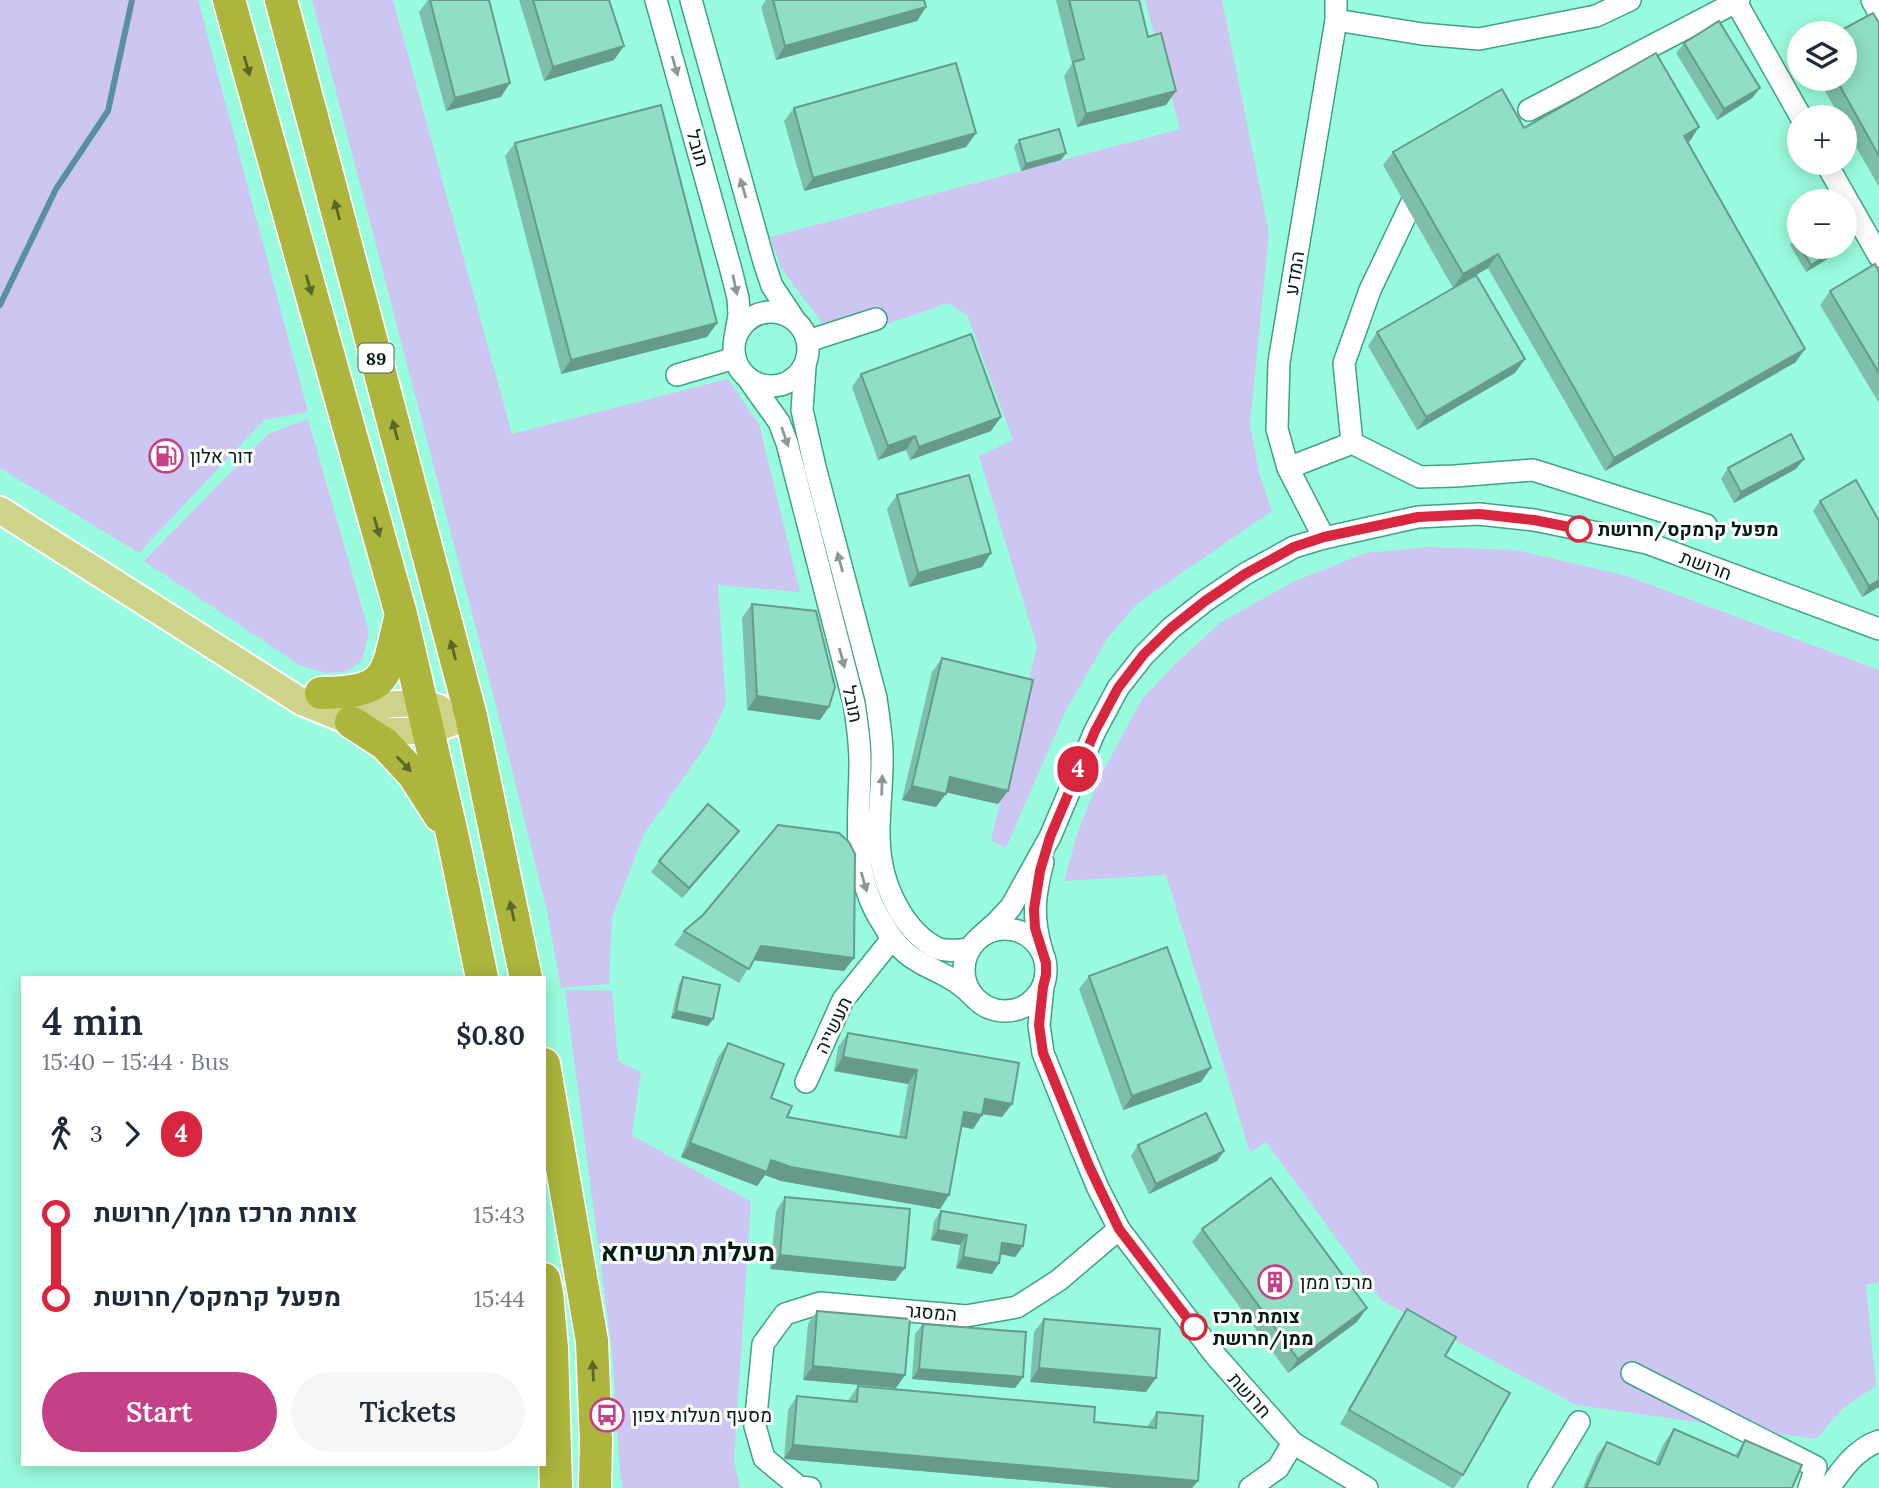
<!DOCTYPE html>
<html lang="en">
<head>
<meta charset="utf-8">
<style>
  body { margin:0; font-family:Lora,Heebo,serif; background:#f6f6f7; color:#1f2937; height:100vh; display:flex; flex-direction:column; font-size:26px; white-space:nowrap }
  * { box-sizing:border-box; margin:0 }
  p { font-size:23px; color:#747a83 }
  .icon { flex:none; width:38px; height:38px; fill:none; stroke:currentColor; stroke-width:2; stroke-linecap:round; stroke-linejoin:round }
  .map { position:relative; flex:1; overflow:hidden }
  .drawer { position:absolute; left:21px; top:976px; width:525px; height:490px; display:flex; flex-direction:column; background:#fff; border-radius:0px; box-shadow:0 4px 18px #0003 }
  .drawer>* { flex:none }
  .badge { padding:0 14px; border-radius:23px; font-size:24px; line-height:46px }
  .controls { position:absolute; left:1787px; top:21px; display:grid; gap:14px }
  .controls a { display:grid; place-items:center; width:70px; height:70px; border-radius:50%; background:#fff; box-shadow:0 4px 18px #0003; font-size:35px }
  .map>.badge { position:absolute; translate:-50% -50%; box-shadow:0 0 0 4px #fff }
  .legs { display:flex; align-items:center; gap:10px; height:77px; padding:0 21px; font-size:23px }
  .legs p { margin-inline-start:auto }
  .headline { display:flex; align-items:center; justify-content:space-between; height:119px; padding:0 21px }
  h1 { font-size:38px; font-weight:600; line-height:52px }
  .cta { display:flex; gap:14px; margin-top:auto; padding:14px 21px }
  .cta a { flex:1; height:80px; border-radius:42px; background:#c54084; color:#fff; font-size:28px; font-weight:600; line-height:80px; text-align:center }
  .cta a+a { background:#f6f6f7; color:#1f2937 }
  ul { padding:0 21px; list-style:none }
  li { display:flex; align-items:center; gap:24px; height:84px; font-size:26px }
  li i { display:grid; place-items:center; width:10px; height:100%; margin:0 9px; background:currentColor }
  li i::after { content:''; width:18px; height:18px; margin:-9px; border:5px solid; border-radius:50%; background:#fff }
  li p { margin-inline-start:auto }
  li:first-child i { background:linear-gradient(#0000 50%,currentColor 0) }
  li:last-child i { background:linear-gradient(currentColor 50%,#0000 0) }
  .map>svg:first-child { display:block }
  .green { fill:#cdc6f2 }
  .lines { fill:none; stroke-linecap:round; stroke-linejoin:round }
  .stream { stroke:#588fa5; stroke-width:6 }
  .minor-casing { stroke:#3da288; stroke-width:24 }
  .major-casing { stroke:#fff; stroke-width:30 }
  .highway-casing { stroke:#fff; stroke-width:35 }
  .minor { stroke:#fff; stroke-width:21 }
  .major { stroke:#ced38a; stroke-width:26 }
  .highway { stroke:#adb53c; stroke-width:32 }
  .wall { fill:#7dbfaa }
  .shaded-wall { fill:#669b8b }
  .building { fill:#91dec6; stroke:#669b8b; stroke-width:2 }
  .oneway { fill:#566828 }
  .oneway2 { fill:#8c9995 }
  .line-1-casing { stroke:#fff; stroke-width:16 }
  .line-1 { stroke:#d7263d; stroke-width:10 }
  .stop-1-dot { fill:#fff; stroke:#d7263d; stroke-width:3.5 }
  .labels { text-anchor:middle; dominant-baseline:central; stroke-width:6; stroke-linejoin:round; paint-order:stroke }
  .shield { fill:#fff; stroke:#4c605a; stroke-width:2 }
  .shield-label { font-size:18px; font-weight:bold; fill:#001c14 }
  .street-label { font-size:19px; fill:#001c14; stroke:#fff }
  .poi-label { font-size:19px; fill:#001c14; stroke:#fff; text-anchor:start }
  .stop-label { font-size:19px; font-weight:bold; fill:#001c14; stroke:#fff; text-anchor:start }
  .district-label { font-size:26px; font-weight:bold; fill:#001c14; stroke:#fff }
</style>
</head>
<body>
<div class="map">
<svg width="1879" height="1488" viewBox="0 0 1879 1488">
  <rect width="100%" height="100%" fill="#9afcde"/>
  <!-- green -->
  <g class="green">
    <path d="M0 0H198L308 412 264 420 139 553 0 468Z"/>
    <path d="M312 0H393L512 434 728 379 759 424 800 592 718 585 726 703 709 741 643 836 612 918 609 984 561 988 547 911 499 717Z"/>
    <path d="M1145 0H1222L1269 233 1250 424 1259 473 1272 511 1138 603 1109 636 1065 712 1006 848 991 840 1037 646 979 456 1013 440 967 315 948 303 830 344 820 320 782 270 770 237 1180 129Z"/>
    <path d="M308 419 369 632 362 661 346 672 325 673 299 665 144 561 268 434Z"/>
    <path d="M1428 547 1517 550 1627 576 1879 670V1282L1866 1285 1876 1386 1843 1408 1816 1439 1576 1405 1382 1301 1266 1142 1250 1153 1166 875 1064 881 1078 831 1100 777 1142 699 1174 665 1221 622 1295 581 1365 553Z"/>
    <path d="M565 990H612L618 1061 641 1072 632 1135 751 1202 734 1460 740 1488H623L620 1472 612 1351Z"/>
  </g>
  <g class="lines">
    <!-- stream -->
    <path class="stream" d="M0 305 56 189 108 111 132 0"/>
    <defs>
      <g id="minor">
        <path d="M656 0 731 270 738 298 739 315 735 338"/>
        <path d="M691 0 764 262 772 286 794 319"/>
        <path d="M1739 0 1736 2 1801 117"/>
        <path d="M1872 0 1879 13"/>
        <path d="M1336 20 1422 34 1479 39 1596 16 1630 0"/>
        <path d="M1529 110 1736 2"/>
        <path d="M1826 163 1879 256"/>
        <path d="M1413 200 1370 290 1344 363 1352 443 1420 477 1455 476 1533 470 1706 525"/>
        <circle cx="771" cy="349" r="37"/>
        <path d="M808 341 876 319"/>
        <path d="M805 367 802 410 815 467 876 698C879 720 883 741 882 763 882 795 876 828 881 860 886 892 906 933 937 948 946 952 959 950 969 949"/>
        <path d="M677 375 735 358"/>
        <path d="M749 380 779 422 787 443 854 703C857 722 860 742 860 762 860 819 849 872 883 924 889 935 897 945 906 953 919 964 934 969 948 977 958 982 966 989 974 997"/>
        <path d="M1288 468 1352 443"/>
        <path d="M1324 538 1288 468 1277 429 1279 362 1336 20V0"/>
        <circle cx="1005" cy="970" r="41"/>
        <path d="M979 938 998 921 1011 907 1050 837 1095 731 1118 688 1144 655 1171 628 1205 601 1245 574 1294 547 1324 538 1418 517 1479 514 1534 520 1647 543 1879 629"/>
        <path d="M1042 951C1032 918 1034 896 1043 862"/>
        <path d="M1043 987 1039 1025 1043 1053 1080 1145 1098 1188 1119 1229 1215 1355 1293 1443 1367 1488"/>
        <path d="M806 1082 843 1000 892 939"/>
        <path d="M1632 1373 1816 1467 1809 1488"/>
        <path d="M810 1488 799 1487 764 1458 755 1426 763 1344 785 1314 820 1303 966 1316 1017 1307 1059 1280 1119 1229"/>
        <path d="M1250 1488 1278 1468 1293 1443"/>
        <path d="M1539 1488 1579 1422"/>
        <path d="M1829 1488C1842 1469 1856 1449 1879 1441"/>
      </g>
      <g id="major">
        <path d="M0 510 302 702 351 722 389 731H429L471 716"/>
        <path d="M335 696 374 705 423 703 439 708"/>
      </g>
      <g id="highway">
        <path d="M229 0 401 614 453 838 482 978"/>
        <path d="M281 0 471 716 526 978"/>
        <path d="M321 693C386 692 386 680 399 622"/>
        <path d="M351 722 385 744 413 774 440 816"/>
        <path d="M544 1064 592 1341 596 1441 595 1488"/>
        <path d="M544 1279 547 1293 552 1348 556 1488"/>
      </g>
    </defs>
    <!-- minor casing -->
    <use href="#minor" class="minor-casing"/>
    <!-- major casing -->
    <use href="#major" class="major-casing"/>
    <!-- highway casing -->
    <use href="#highway" class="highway-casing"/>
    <!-- minor -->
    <use href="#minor" class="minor"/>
    <!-- major -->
    <use href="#major" class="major"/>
    <!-- highway -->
    <use href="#highway" class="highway"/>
  </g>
  <!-- wall -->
  <g class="wall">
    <path d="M428 0H489L501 97 446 111 419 12Z"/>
    <path d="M519 0H609L614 60 544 81Z"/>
    <path d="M766 0H924L926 7 917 21 776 60 761 7Z"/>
    <path d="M1056 0H1139L1166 105 1077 127 1064 76 1072 64Z"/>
    <path d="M1879 23V187L1844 126V117H1840L1818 79H1844Z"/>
    <path d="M1684 43 1760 88 1752 98 1717 120 1676 53Z"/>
    <path d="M794 108 976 133 966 147 804 191 784 121Z"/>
    <path d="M1524 128 1690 141 1687 143 1796 362 1605 471 1488 268 1453 288 1383 165 1393 152Z"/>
    <path d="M1019 140 1066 153 1061 160 1021 171 1014 147Z"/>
    <path d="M515 143 717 323 707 337 561 374 505 156Z"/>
    <path d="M1799 236V247H1831L1829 258 1806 272 1790 245 1795 238Z"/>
    <path d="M1879 272V403L1820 305 1830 291Z"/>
    <path d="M1377 332 1515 373 1417 430 1368 346Z"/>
    <path d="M861 374 991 431 910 460 906 450 878 460 852 387Z"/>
    <path d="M1728 468 1796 469 1734 503 1721 479Z"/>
    <path d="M897 495 991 553 982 567 909 587 887 509Z"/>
    <path d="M1820 501 1879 587 1862 597 1813 511Z"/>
    <path d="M752 604 820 720 747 710 742 618Z"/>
    <path d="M942 658 1008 791 998 804 946 792 936 807 902 800 932 672Z"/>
    <path d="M731 841 682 898 651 872 659 861Z"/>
    <path d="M684 931 854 958 844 971 753 960 739 983 674 945Z"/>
    <path d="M1089 976 1201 1082 1123 1110 1079 989Z"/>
    <path d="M683 977 708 1026 671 1018 679 984Z"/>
    <path d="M848 1033 1012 1104 1002 1117 983 1114 973 1129 961 1127 949 1195 940 1209 781 1181 765 1175 757 1186 681 1157 718 1057 728 1043 787 1117 899 1137 908 1084 834 1071 838 1047Z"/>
    <path d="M1138 1145 1224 1151 1217 1161 1149 1194 1131 1156Z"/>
    <path d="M785 1197 895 1281 770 1269 776 1211Z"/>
    <path d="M941 1211 1023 1246 1015 1257 1000 1254 999 1263 992 1274 956 1268 960 1245 931 1240 934 1221Z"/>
    <path d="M1202 1229 1357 1322 1288 1373 1192 1242Z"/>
    <path d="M1407 1309 1445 1356 1463 1475 1454 1488H1452L1340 1424 1398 1322Z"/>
    <path d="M817 1311 896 1388 803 1380 808 1324Z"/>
    <path d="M1044 1319 1146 1392 1030 1382 1034 1332Z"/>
    <path d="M923 1324 1023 1377 1015 1388 912 1379 915 1334Z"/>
    <path d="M858 1386 1094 1422 1147 1427 1157 1412 1198 1481 1192 1488H1115L784 1459 788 1410 797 1396 848 1401Z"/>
    <path d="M1674 1429 1735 1456 1745 1440 1792 1488H1583L1597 1455 1607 1442 1655 1463 1664 1443Z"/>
  </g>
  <!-- shaded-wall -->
  <g class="shaded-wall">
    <path d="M926 7 917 21 776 60 785 46Z"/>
    <path d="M624 46 614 60 544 81 553 67Z"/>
    <path d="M510 83 501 97 446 111 455 98Z"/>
    <path d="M1760 88 1752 98 1717 120 1724 109Z"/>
    <path d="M1176 91 1166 105 1077 127 1086 114Z"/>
    <path d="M1699 127 1690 141 1674 150 1684 136Z"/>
    <path d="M976 133 966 147 804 191 813 178Z"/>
    <path d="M1066 153 1061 160 1021 171 1026 164Z"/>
    <path d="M1834 251 1829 258 1806 272 1811 265Z"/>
    <path d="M1498 254 1488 268 1453 288 1463 274Z"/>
    <path d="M717 323 707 337 561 374 571 360Z"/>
    <path d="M1805 349 1796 362 1605 471 1614 458Z"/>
    <path d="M1525 359 1515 373 1417 430 1426 417Z"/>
    <path d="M1001 417 991 431 910 460 919 447Z"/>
    <path d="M915 436 906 450 878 460 888 446Z"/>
    <path d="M1804 459 1796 469 1734 503 1741 492Z"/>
    <path d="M991 553 982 567 909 587 918 573Z"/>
    <path d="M1879 580V587L1862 597 1869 586Z"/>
    <path d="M757 696 829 707 820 720 747 710Z"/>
    <path d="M950 777 1008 791 998 804 940 791Z"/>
    <path d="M912 786 946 794 936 807 902 800Z"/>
    <path d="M739 831 731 841 682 898 689 888Z"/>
    <path d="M761 946 854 958 844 971 751 960Z"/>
    <path d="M676 1011 713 1019 708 1026 671 1018Z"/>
    <path d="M843 1057 917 1070 908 1084 834 1071Z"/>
    <path d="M1211 1068 1201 1082 1123 1110 1132 1096Z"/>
    <path d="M985 1099 1012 1104 1002 1117 975 1113Z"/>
    <path d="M964 1112 982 1115 973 1129 954 1125Z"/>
    <path d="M690 1143 771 1160 949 1195 940 1209 781 1181 765 1175 757 1186 681 1157Z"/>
    <path d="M1224 1151 1217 1161 1149 1194 1156 1184Z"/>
    <path d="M938 1230 967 1235 960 1245 931 1240Z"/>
    <path d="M1002 1243 1023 1246 1015 1257 995 1253Z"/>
    <path d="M780 1255 905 1268 895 1281 770 1269Z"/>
    <path d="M963 1257 999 1263 992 1274 956 1268Z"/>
    <path d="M1367 1308 1357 1322 1288 1373 1298 1359Z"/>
    <path d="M813 1366 905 1375 896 1388 803 1380Z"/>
    <path d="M1039 1368 1156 1378 1146 1392 1030 1382Z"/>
    <path d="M919 1369 1023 1377 1015 1388 912 1379Z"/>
    <path d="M793 1445 1198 1481 1192 1488H1115L784 1459Z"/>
  </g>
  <!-- building -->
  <g class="building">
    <path d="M430 0H489L510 83 455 98Z"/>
    <path d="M533 0H609L624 46 553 67Z"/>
    <path d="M773 0H924L926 7 785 46Z"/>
    <path d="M1069 0H1139L1148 37 1161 33 1176 91 1086 114 1073 62 1084 59Z"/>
    <path d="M1873 13 1879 23V156L1836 79H1844V33H1836Z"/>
    <path d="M1719 21 1760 88 1724 109 1684 43Z"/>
    <path d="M1656 53 1699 127 1684 136 1805 349 1614 458 1498 254 1463 274 1393 152 1502 89 1524 128Z"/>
    <path d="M956 63 976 133 813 178 794 108Z"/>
    <path d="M661 105 717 323 571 360 515 143Z"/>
    <path d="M1059 129 1066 153 1026 164 1019 140Z"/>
    <path d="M1799 236V245L1795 238Z"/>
    <path d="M1800 247H1831L1834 251 1811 265Z"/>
    <path d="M1875 264 1879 272V373L1830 291Z"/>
    <path d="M1476 275 1525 359 1426 417 1377 332Z"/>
    <path d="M971 334 1001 417 919 447 915 436 888 446 861 374Z"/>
    <path d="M1791 434 1804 459 1741 492 1728 468Z"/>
    <path d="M969 475 991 553 918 573 897 495Z"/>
    <path d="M1856 480 1879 521V580L1869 586 1820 501Z"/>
    <path d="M752 604 816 611 835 687 829 707 757 696Z"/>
    <path d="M942 658 1033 680 1008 791 950 777 946 794 912 786Z"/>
    <path d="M708 804 739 831 689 888 659 861Z"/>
    <path d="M778 825 839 833 849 842 855 854 854 958 761 946 749 969 684 931 703 915Z"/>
    <path d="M1167 947 1211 1068 1132 1096 1089 976Z"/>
    <path d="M683 977 720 985 713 1019 676 1011Z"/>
    <path d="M848 1033 1019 1063 1012 1104 985 1099 982 1115 964 1112 949 1195 791 1167 771 1160 767 1172 690 1143 728 1043 784 1064 771 1098 792 1106 787 1117 906 1138 917 1070 843 1057Z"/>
    <path d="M1206 1113 1224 1151 1156 1184 1138 1145Z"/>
    <path d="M1271 1178 1367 1308 1298 1359 1202 1229Z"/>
    <path d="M785 1197 910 1209 905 1268 780 1255Z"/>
    <path d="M941 1211 1026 1225 1023 1246 1002 1243 999 1263 963 1257 967 1235 938 1230Z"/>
    <path d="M1407 1309 1456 1337 1445 1356 1510 1393 1463 1475 1349 1410Z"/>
    <path d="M817 1311 910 1319 905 1375 813 1366Z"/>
    <path d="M1044 1319 1160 1329 1156 1378 1039 1368Z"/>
    <path d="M923 1324 1026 1332 1023 1377 919 1369Z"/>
    <path d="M858 1386 1095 1407 1094 1422 1156 1428 1157 1412 1203 1416 1198 1481 793 1445 797 1396 857 1402Z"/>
    <path d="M1674 1429 1738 1457 1745 1440 1802 1465 1792 1488H1586L1607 1442 1659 1465Z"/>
  </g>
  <!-- one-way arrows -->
  <defs><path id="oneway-solid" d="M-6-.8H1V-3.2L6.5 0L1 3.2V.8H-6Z" transform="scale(1.75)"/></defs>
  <g class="oneway">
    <use href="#oneway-solid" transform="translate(247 66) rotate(74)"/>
    <use href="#oneway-solid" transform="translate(337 210) rotate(-105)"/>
    <use href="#oneway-solid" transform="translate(309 285) rotate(74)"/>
    <use href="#oneway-solid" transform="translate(395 430) rotate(-105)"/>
    <use href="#oneway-solid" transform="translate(377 527) rotate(74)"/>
    <use href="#oneway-solid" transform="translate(453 650) rotate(-105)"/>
    <use href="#oneway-solid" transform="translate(404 764) rotate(46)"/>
    <use href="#oneway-solid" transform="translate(512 911) rotate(-102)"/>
    <use href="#oneway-solid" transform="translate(593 1371) rotate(-93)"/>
  </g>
  <g class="oneway2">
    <use href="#oneway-solid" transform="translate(675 66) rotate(74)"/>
    <use href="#oneway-solid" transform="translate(743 188) rotate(-106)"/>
    <use href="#oneway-solid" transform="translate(735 285) rotate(78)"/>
    <use href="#oneway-solid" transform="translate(785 437) rotate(71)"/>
    <use href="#oneway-solid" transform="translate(840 562) rotate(-105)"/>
    <use href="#oneway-solid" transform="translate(842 658) rotate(75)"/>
    <use href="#oneway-solid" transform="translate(882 785) rotate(-88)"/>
    <use href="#oneway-solid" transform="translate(864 882) rotate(74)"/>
  </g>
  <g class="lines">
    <defs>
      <path id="line-1" d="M1194 1327 1119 1229 1089 1166 1043 1053 1039 1025 1043 987 1046 975V963L1035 928 1034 909 1040 871 1050 837 1095 731 1118 688 1144 654 1171 628 1205 601 1245 574 1294 547 1324 537 1418 517 1479 514 1534 520 1579 529"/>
    </defs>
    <!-- line-1 casing -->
    <use href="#line-1" class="line-1-casing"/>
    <!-- line-1 -->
    <use href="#line-1" class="line-1"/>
  </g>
  <!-- icons -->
  <defs>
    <symbol id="fuel-ring" viewBox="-11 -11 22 22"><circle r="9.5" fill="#fff" stroke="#c54084" stroke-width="1.5"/><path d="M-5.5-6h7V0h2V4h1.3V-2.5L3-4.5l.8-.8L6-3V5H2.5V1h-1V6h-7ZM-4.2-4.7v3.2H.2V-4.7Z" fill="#c54084"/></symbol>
    <symbol id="building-ring" viewBox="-11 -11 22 22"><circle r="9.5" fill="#fff" stroke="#c54084" stroke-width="1.5"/><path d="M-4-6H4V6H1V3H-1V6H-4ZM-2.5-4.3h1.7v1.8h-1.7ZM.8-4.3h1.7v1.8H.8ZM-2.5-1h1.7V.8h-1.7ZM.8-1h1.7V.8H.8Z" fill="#c54084"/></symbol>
    <symbol id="bus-ring" viewBox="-11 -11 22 22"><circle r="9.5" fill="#fff" stroke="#c54084" stroke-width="1.5"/><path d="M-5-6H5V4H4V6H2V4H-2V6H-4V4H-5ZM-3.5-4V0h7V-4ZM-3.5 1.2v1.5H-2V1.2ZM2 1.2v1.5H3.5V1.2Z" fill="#c54084"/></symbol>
  </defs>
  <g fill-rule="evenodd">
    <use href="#fuel-ring" x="147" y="437" width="38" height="38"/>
    <use href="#building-ring" x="1256" y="1263" width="38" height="38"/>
    <use href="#bus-ring" x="588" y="1396" width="38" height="38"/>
  </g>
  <!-- markers -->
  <g class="stop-1-dot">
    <circle cx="1579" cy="529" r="12"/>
    <circle cx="1194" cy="1327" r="12"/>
  </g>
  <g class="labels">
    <!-- shield labels -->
    <rect class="shield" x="358.5" y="343.5" width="35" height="29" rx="5"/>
    <g class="shield-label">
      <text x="376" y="358">89</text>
    </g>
    <!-- street labels -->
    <g class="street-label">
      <text transform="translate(698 148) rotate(74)">תובל</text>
      <text transform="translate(1294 273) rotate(-81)">המדע</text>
      <text transform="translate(1706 565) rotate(20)">חרושת</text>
      <text transform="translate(853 704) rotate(78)">תובל</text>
      <text transform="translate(833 1025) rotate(-64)">תעשייה</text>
      <text transform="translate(931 1312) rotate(5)">המסגר</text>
      <text transform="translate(1250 1395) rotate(48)">חרושת</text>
    </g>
    <!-- poi labels -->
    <g class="poi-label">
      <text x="190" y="456">דור אלון</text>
      <text x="1300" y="1282">מרכז ממן</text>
      <text x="632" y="1415">מסעף מעלות צפון</text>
    </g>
    <!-- stop labels -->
    <g class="stop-label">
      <text x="1598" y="529">מפעל קרמקס/חרושת</text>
      <text x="1213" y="1316">צומת מרכז<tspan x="1213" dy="22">ממן/חרושת</tspan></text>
    </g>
    <!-- district labels -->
    <g class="district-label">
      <text x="688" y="1251">מעלות תרשיחא</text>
    </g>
  </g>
</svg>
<div class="controls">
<a><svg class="icon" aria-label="layers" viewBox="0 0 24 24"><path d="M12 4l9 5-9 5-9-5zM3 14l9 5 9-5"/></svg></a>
<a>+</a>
<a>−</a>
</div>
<b class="badge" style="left:1078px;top:769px;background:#d7263d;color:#fff">4</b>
<section class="drawer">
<div class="headline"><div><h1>4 min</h1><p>15:40 – 15:44 · Bus</p></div><b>$0.80</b></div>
<div class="legs"><svg class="icon" aria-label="walk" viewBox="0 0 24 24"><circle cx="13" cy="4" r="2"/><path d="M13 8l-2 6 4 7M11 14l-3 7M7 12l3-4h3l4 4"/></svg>3<svg class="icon" aria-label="forward" viewBox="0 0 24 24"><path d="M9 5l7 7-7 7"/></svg><b class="badge" style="background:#d7263d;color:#fff">4</b></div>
<ul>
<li><i style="color:#d7263d"></i><b>צומת מרכז ממן/חרושת</b><p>15:43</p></li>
<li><i style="color:#d7263d"></i><b>מפעל קרמקס/חרושת</b><p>15:44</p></li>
</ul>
<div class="cta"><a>Start</a><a>Tickets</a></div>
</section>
</div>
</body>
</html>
